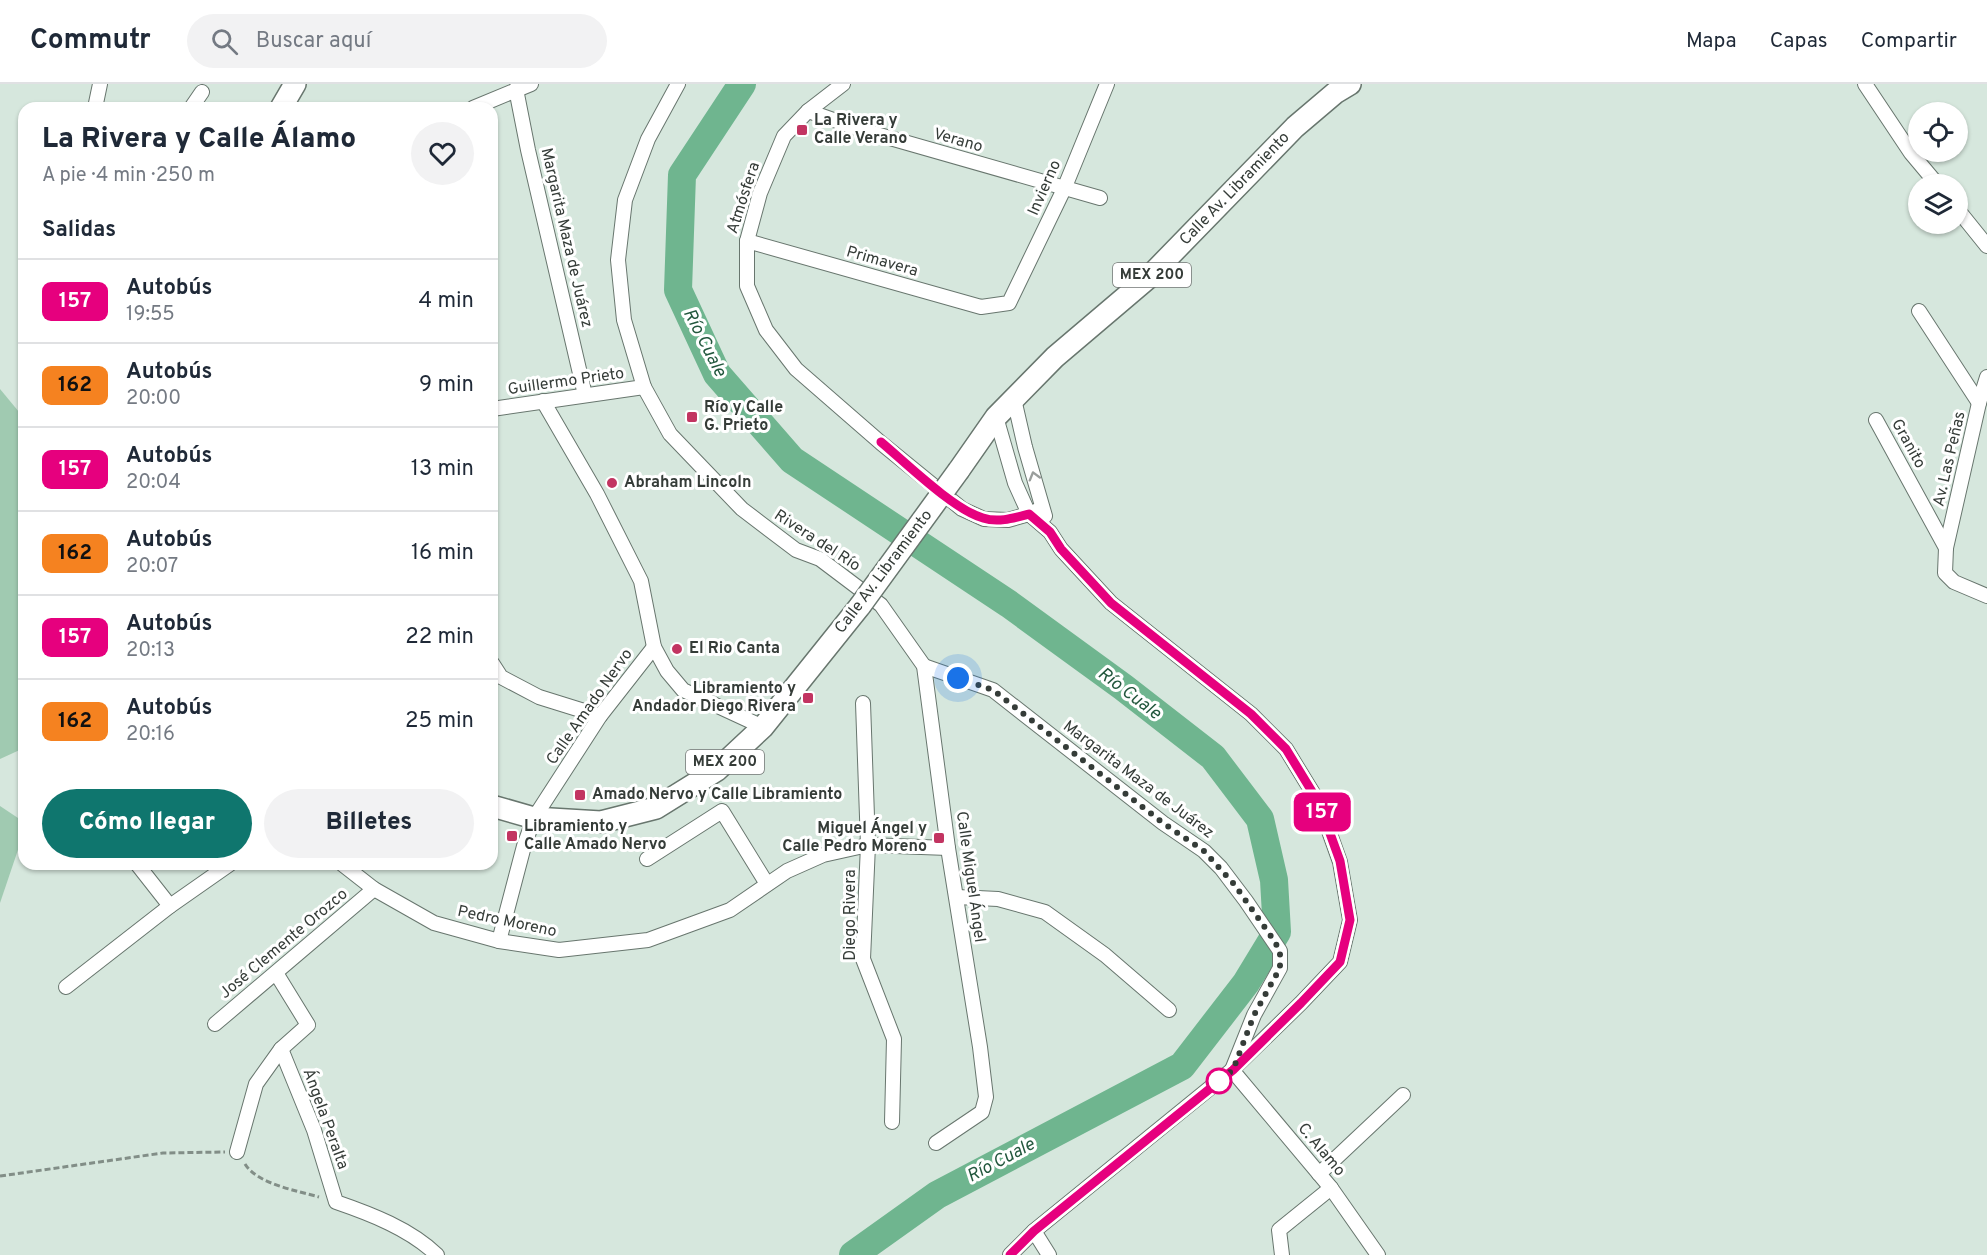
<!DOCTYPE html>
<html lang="es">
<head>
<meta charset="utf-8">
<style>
  body { margin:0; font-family:Overpass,sans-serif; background:#f2f2f3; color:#1f2937; height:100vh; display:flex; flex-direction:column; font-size:22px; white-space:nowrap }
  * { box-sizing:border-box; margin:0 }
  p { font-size:20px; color:#747a83 }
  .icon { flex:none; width:33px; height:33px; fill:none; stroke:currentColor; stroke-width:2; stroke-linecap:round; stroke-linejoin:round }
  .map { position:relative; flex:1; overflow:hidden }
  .drawer { position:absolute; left:18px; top:18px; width:480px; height:768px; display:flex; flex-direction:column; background:#fff; border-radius:18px; box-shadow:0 2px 4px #0004 }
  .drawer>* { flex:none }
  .badge { padding:0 12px; border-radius:9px; font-size:21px; line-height:39px }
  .tools { position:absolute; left:1908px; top:18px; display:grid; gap:12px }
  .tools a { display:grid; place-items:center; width:60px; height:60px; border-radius:50%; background:#fff; box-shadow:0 2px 4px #0004; font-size:30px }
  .you { position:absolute; width:30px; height:30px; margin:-15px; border:4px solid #fff; border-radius:50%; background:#1a73e8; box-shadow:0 0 0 9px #1a73e833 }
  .map>.badge { position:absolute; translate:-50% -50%; box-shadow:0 0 0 3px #fff }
  h2 { padding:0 24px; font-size:22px; line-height:54px }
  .round { display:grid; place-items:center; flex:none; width:63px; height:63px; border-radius:32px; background:#f2f2f3 }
  .head { display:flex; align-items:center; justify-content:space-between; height:102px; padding:0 24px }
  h1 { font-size:28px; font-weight:800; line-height:45px }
  .cta { display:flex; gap:12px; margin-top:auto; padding:12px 24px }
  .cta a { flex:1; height:69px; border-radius:36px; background:#0f766e; color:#fff; font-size:24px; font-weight:800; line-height:69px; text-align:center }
  .cta a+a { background:#f2f2f3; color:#1f2937 }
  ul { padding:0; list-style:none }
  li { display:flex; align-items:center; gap:18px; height:84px; padding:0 24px; border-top:2px solid #e0e1e3 }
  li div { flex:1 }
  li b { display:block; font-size:22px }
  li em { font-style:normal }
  li .badge { min-width:66px; font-weight:700; text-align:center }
  header { display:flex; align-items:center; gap:36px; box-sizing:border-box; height:84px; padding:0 30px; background:#fff; border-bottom:2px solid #e0e1e3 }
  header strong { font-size:28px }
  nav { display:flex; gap:33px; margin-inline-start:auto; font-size:21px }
  .search { width:420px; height:54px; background:#f2f2f3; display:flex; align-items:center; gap:15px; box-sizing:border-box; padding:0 21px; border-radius:33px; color:#747a83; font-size:22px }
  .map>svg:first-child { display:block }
  .green { fill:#a0cab1 }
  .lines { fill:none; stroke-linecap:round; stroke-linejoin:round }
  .river { stroke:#6fb58f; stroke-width:28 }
  .minor-casing { stroke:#68766e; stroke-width:16 }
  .primary-casing { stroke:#68766e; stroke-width:24 }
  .path { stroke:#828e87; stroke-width:3; stroke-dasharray:6 3; stroke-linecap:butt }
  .minor { stroke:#fff; stroke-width:14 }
  .primary { stroke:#fff; stroke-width:21 }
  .primary-bridge-casing { stroke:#68766e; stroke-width:24; stroke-linecap:butt }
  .primary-bridge { stroke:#fff; stroke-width:21 }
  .oneway { stroke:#9a9e9c }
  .line-casing { stroke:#fff; stroke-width:14 }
  .line { stroke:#e6007e; stroke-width:9 }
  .walk { stroke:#353c38; stroke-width:6; stroke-dasharray:0 10.8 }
  .poi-dot { fill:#c23461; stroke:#fff; stroke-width:2 }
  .stop-dot { fill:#fff; stroke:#e6007e; stroke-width:3 }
  .labels { text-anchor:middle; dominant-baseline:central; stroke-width:6; stroke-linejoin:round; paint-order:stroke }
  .shield { fill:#fff; stroke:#727674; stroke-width:1.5 }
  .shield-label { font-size:15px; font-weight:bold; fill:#353c38 }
  .poi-label { font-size:16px; font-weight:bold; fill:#353c38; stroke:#fff; text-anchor:start }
  .street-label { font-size:16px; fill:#353c38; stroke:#fff }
  .water-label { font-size:18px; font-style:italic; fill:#22573d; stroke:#fff }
</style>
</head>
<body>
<header>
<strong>Commutr</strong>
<div class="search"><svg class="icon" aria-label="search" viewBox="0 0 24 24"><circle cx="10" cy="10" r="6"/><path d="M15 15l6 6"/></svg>Buscar aquí</div>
<nav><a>Mapa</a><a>Capas</a><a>Compartir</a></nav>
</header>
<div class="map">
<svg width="1987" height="1171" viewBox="0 0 1987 1171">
  <rect width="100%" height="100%" fill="#d6e7dd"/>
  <!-- green -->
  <g class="green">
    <path d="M0 305 24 334V664L0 675Z"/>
    <path d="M0 722 24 738V748L0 819Z"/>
  </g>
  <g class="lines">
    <!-- river -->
    <path class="river" d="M742 0 682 91 678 206 717 290 792 376 1009 520 1123 603 1213 673 1260 735 1274 796 1277 848 1246 899 1182 982 937 1111 853 1171"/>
    <defs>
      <g id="minor">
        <path d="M678 0 648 55 625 116 618 176 624 236 644 303 670 350 742 425 796 466 820 475 881 521 924 582 948 764 980 963 986 1013 982 1028 936 1059"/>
        <path d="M843 0 808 27 784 52 760 109 747 157V202L766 246 796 285 881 359 962 425 984 435 1008 436 1029 430 1042 424"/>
        <path d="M1865 0 1911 69 1937 100"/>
        <path d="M516 5 528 66 585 311"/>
        <path d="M95 24 100 0"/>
        <path d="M191 24 202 8"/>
        <path d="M473 24 531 0"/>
        <path d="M808 27 862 46 1100 114"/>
        <path d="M1958 126 1987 162"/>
        <path d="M747 157 981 223 1009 219 1064 105 1107 0"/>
        <path d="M1919 227 1979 319"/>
        <path d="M1987 293 1979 319 1946 464 1945 489 1954 498 1987 512"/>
        <path d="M1014 315 1025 363 1045 432"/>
        <path d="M543 317 597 410 641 497 654 563 667 587 683 606 763 643"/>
        <path d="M492 325 644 303"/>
        <path d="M996 333 1015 399 1029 430 1050 448 1061 465 1111 519 1251 630 1286 665 1319 719 1340 778 1350 836 1340 878 1301 919 1232 986 1034 1147 1010 1171"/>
        <path d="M1876 336 1946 464"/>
        <path d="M492 579 501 593 539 613 600 632"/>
        <path d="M924 582 993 606 1163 739 1204 767 1221 784 1246 817 1280 867V884L1254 931 1232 986 1331 1104 1378 1171"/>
        <path d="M863 619 868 761 863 875 894 955 892 1038"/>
        <path d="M647 775 722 727 767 800"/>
        <path d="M137 780 170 822"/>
        <path d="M342 780 374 805 434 839 499 857 559 866 648 856 730 826 787 787 823 771 868 761 948 764"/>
        <path d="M957 813 998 815 1045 828 1105 871 1169 926"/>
        <path d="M499 857 524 762 534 734 600 632 654 563"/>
        <path d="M66 903 170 822 230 780"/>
        <path d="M215 940 374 805"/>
        <path d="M281 965 314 1046 336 1118C371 1130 410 1145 437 1171"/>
        <path d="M237 1068 256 1000 281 965 308 941 276 889"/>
        <path d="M1319 1090 1403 1011"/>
        <path d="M1034 1147 1049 1171"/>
        <path d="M1282 1171 1279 1146 1331 1104"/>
      </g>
      <g id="primary">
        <path d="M281 24 295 0"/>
        <path d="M959 386 996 333 1055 273 1148 194 1295 43 1335 9 1350 0"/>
        <path d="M492 722 534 734 601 738 656 724 717 686 763 643 860 522"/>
      </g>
    </defs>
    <!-- minor casing -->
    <use href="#minor" class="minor-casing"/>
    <!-- primary casing -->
    <use href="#primary" class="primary-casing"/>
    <!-- path -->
    <g class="path">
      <path d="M245 1080C257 1100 298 1107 319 1113"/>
      <path d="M0 1092 163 1069 225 1068"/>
    </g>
    <!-- minor -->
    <use href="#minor" class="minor"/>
    <!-- primary -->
    <use href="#primary" class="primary"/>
    <defs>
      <path id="primary-bridge" d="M860 522 959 386"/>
    </defs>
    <!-- primary-bridge casing -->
    <use href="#primary-bridge" class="primary-bridge-casing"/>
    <!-- primary-bridge -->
    <use href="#primary-bridge" class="primary-bridge"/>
  </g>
  <!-- one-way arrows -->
  <defs><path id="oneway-chevron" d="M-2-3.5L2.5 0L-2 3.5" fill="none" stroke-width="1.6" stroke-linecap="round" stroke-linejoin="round" transform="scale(1.5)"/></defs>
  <use class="oneway" href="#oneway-chevron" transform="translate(1034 392) rotate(-106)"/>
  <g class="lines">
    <defs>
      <path id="line" d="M881 358C906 379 954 426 983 434 998 439 1014 434 1029 430L1050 448 1061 465 1111 519 1251 630 1286 665 1319 719 1340 777 1350 836 1340 878 1301 919 1233 986 1034 1147 1010 1171"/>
    </defs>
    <!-- line casing -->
    <use href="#line" class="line-casing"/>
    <!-- line -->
    <use href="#line" class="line"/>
    <!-- walk -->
    <path class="walk" d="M958 594 993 606 1163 739 1204 767 1234 800 1273 855 1280 867V884L1254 931 1233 986 1214 1000 1219 997"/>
  </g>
  <!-- markers -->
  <g class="poi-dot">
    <rect x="796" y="40" width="12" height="12" rx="3"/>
    <rect x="686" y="327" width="12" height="12" rx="3"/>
    <circle cx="612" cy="399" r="6"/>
    <circle cx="677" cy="565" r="6"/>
    <rect x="802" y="608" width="12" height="12" rx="3"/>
    <rect x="574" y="705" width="12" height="12" rx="3"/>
    <rect x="506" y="746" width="12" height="12" rx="3"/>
    <rect x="933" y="748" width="12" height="12" rx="3"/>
  </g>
  <circle class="stop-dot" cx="1219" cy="997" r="12"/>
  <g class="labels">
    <!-- shield labels -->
    <g class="shield">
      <rect x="1113" y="179" width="78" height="24" rx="4.5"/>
      <rect x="686" y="666" width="78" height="24" rx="4.5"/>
    </g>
    <g class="shield-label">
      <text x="1152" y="191">MEX 200</text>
      <text x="725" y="678">MEX 200</text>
    </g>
    <!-- poi labels -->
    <g class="poi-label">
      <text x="814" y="37">La Rivera y<tspan x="814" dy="18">Calle Verano</tspan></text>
      <text x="704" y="324">Río y Calle<tspan x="704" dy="18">G. Prieto</tspan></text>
      <text x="624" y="399">Abraham Lincoln</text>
      <text x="689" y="565">El Rio Canta</text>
      <text x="796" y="605" text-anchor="end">Libramiento y<tspan x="796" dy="18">Andador Diego Rivera</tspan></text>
      <text x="592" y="711">Amado Nervo y Calle Libramiento</text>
      <text x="524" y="743">Libramiento y<tspan x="524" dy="18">Calle Amado Nervo</tspan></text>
      <text x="927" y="745" text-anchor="end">Miguel Ángel y<tspan x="927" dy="18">Calle Pedro Moreno</tspan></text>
    </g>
    <!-- street labels -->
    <g class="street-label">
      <text transform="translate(958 57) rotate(16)">Verano</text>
      <text transform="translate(1045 104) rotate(-66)">Invierno</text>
      <text transform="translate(1235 105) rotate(-46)">Calle Av. Libramiento</text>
      <text transform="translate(744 114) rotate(-72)">Atmósfera</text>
      <text transform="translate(566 154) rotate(77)">Margarita Maza de Juárez</text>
      <text transform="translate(882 178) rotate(16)">Primavera</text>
      <text transform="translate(566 298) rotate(-8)">Guillermo Prieto</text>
      <text transform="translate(1908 360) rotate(61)">Granito</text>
      <text transform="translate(1950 375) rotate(-77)">Av. Las Peñas</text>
      <text transform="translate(817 457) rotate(33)">Rivera del Río</text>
      <text transform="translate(884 488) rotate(-53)">Calle Av. Libramiento</text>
      <text transform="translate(590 623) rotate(-55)">Calle Amado Nervo</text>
      <text transform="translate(1138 696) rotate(37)">Margarita Maza de Juárez</text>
      <text transform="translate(970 793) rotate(82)">Calle Miguel Ángel</text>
      <text transform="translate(851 831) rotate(-90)">Diego Rivera</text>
      <text transform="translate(507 838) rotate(12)">Pedro Moreno</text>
      <text transform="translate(284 860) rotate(-40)">José Clemente Orozco</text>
      <text transform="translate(325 1035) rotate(70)">Ángela Peralta</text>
      <text transform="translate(1321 1066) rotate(50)">C. Alamo</text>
    </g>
    <!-- water labels -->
    <g class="water-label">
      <text transform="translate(704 259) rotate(63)">Río Cuale</text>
      <text transform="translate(1129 610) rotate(37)">Río Cuale</text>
      <text transform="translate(1001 1077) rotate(-28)">Río Cuale</text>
    </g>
  </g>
</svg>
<div class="tools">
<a><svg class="icon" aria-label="locate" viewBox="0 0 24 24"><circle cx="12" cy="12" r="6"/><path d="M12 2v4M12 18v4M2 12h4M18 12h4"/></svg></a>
<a><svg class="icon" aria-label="layers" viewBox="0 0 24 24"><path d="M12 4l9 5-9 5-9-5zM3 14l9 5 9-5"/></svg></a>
</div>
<div class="you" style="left:958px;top:594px"></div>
<b class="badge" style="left:1322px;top:728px;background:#e6007e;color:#fff">157</b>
<section class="drawer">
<div class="head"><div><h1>La Rivera y Calle Álamo</h1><p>A pie · 4 min · 250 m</p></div><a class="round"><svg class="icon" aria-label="heart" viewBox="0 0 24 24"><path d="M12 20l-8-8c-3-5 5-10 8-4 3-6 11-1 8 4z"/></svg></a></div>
<h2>Salidas</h2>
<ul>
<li><span class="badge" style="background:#e6007e;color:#fff">157</span><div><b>Autobús</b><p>19:55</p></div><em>4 min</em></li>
<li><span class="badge" style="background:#f58220;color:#111">162</span><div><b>Autobús</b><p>20:00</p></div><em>9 min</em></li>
<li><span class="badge" style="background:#e6007e;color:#fff">157</span><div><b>Autobús</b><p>20:04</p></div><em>13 min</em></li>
<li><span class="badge" style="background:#f58220;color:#111">162</span><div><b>Autobús</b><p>20:07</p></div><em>16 min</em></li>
<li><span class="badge" style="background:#e6007e;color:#fff">157</span><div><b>Autobús</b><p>20:13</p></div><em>22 min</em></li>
<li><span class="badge" style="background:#f58220;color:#111">162</span><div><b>Autobús</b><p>20:16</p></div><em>25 min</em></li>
</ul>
<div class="cta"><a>Cómo llegar</a><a>Billetes</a></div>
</section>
</div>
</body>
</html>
